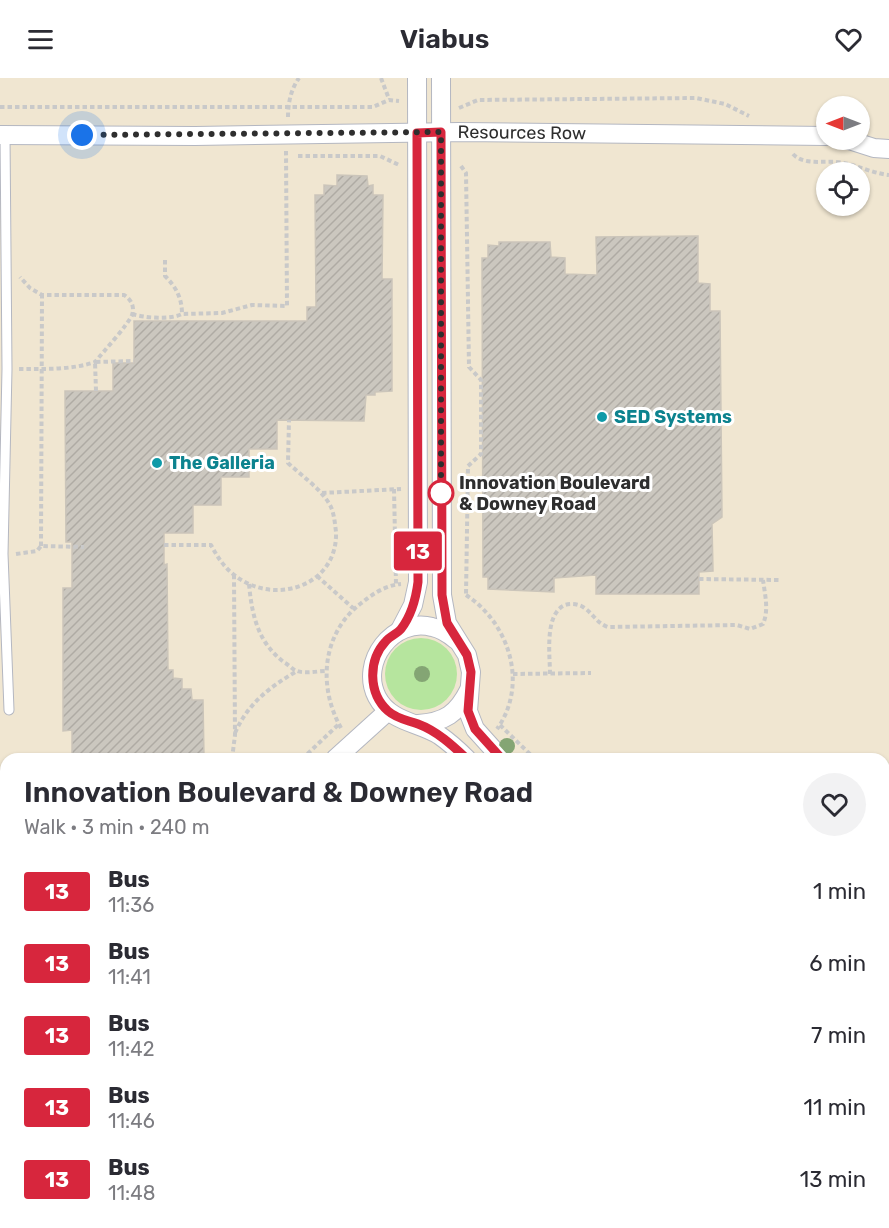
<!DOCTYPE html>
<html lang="en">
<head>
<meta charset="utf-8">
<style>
  body { margin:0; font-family:Rubik,sans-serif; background:#f2f2f3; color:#2b2b33; height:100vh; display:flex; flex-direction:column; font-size:22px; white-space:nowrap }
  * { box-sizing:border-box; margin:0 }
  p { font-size:20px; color:#7c7c81 }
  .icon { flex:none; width:33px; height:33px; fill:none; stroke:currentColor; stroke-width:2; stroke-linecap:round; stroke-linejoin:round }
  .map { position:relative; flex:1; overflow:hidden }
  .panel { position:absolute; left:0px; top:675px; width:890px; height:476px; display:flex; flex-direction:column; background:#fff; border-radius:18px 18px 0 0; box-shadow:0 2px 4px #0004 }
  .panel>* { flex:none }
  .badge { padding:0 12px; border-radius:4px; font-size:21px; line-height:39px }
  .needle { width:39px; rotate:270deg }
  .controls { position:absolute; left:816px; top:18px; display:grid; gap:12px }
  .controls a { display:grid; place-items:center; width:54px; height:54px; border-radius:50%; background:#fff; box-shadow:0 2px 4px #0004; font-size:30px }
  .you { position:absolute; width:30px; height:30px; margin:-15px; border:4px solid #fff; border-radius:50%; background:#1a73e8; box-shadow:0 0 0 9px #1a73e833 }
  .map>.badge { position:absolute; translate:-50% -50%; box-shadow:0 0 0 3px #fff }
  .round { display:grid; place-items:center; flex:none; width:63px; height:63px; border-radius:32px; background:#f2f2f3 }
  .summary { display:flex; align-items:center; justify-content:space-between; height:102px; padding:0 24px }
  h1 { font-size:28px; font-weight:600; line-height:45px }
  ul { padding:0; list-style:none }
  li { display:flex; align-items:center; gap:18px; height:72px; padding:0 24px }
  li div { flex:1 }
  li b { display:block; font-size:22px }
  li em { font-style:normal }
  li .badge { min-width:66px; font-weight:700; text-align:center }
  header { display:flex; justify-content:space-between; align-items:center; height:78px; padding:0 24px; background:#fff; font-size:27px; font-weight:600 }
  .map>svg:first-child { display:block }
  .education { fill:#f0e6d1; fill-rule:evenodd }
  .grass { fill:#b6e59e }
  .building { fill:url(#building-hatch); stroke:#cbc5ba; stroke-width:1.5 }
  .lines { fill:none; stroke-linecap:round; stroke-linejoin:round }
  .service-casing { stroke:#b4b7c1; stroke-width:11 }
  .minor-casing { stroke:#b4b7c1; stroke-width:20 }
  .path { stroke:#c9c9c9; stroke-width:4; stroke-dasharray:4.5 3; stroke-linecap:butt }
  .service { stroke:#fff; stroke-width:9 }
  .minor { stroke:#fff; stroke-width:18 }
  .tree { fill:#84a574 }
  .line-casing { stroke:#fff; stroke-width:14 }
  .line { stroke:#d7263d; stroke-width:9 }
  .walk { stroke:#2e2e2e; stroke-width:6; stroke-dasharray:0 10.8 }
  .culture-dot { fill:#0f9aa8; stroke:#fff; stroke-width:2 }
  .stop-dot { fill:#fff; stroke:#d7263d; stroke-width:3 }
  .labels { text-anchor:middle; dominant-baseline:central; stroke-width:6; stroke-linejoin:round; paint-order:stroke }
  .street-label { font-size:18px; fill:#2e2e2e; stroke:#fff }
  .culture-label { font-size:18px; font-weight:bold; fill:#0d838f; stroke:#fff; text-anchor:start }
  .stop-label { font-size:18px; font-weight:bold; fill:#2e2e2e; stroke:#fff; text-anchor:start }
</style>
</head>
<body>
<header><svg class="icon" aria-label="menu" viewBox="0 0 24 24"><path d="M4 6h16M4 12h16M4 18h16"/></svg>Viabus<svg class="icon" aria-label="heart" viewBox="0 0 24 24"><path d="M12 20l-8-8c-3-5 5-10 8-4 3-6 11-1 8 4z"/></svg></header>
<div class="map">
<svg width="889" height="1150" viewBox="0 0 889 1150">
  <defs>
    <pattern id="building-hatch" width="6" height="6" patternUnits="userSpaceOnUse" patternTransform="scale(1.5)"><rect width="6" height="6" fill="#cbc7bf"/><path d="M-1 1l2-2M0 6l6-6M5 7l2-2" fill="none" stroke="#afaba4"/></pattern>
  </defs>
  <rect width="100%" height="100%" fill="#efe9e1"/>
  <!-- education -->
  <path class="education" d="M0 0H889V1150H0ZM826 28H860V62H826ZM826 94H860V128H826ZM6 681H884V1144H6Z"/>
  <!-- grass -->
  <circle class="grass" cx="421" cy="596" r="36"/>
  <!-- building -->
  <g class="building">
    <path d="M337 97 367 98 368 108 373 107V117H383L382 201H392V313L375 314V317H366L364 343 277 342V371H249V399H221V427H193V455H164V487L167 486 168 592H173V600L182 601V611H191L192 622H203L204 679 72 680V652L63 653V510H72V464H66L65 313H113V285H134V243H307V229H316L315 117H324V107L337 108Z"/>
    <path d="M698 158V205L710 206V233H720L722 439 712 446 713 493 699 494V516H596V497L554 500V514L488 511V499H483L482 180H488V167L499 168V164H550L551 179 565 180V196L597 197 596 159Z"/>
  </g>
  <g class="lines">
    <defs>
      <path id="service" d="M5 57 7 291 3 476 9 632"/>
      <g id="minor">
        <path d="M441 0 442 517 447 545 467 577 471 594 468 633 475 651 502 681"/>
        <path id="s1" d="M0 57 195 58 460 54 826 58"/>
        <path d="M849 62 874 70 889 71"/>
        <path d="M400 552 413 527 418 504 417 0"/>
        <path d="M456 562C449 556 442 551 432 549 393 539 359 584 377 619 390 644 418 644 439 657 449 664 458 672 467 681"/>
        <path d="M418 646C445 644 457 636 469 612"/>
        <path d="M335 681 388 633"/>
        <path d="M884 953 889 941"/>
        <path d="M884 1063 889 1076"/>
        <path d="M884 1087 889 1090"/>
        <path d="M257 1150V1144"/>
      </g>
    </defs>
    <!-- service casing -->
    <use href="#service" class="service-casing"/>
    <!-- minor casing -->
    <use href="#minor" class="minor-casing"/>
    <!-- path -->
    <g class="path">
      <path d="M381 0 389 21"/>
      <path d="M0 29H373L389 22 399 23"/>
      <path d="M459 30 478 22 696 20 725 26 749 38"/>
      <path d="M288 39C288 25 291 11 299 0"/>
      <path d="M793 76C805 89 827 81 843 85 859 88 872 95 889 97"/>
      <path d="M298 78H380L399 87"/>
      <path d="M461 88 466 95 469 289 481 302V376L468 388 466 517"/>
      <path d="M165 182V198C176 209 182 220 182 236"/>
      <path d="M132 236C146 240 170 242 182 236L222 235 252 227 287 228 286 73"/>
      <path d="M19 291C44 291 72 292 95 284 104 273 127 248 132 237 135 229 131 221 124 217H42L30 210 20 199"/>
      <path d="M96 313 95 284 134 283"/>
      <path d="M394 411 396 506"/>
      <path d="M322 415 401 411"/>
      <path d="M164 467H211C217 478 223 488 233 496 272 529 338 509 336 454 335 446 334 434 330 427 321 411 302 398 288 385L289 342"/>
      <path d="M41 468 42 217"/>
      <path d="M16 476 37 473 41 468 84 469"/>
      <path d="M317 498 353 530"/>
      <path d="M699 501 779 502"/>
      <path d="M249 506C252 538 258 565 285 585 289 587 293 592 297 593 305 596 318 593 326 593"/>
      <path d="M466 517C509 545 529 606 497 651"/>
      <path d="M513 596 591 595"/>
      <path d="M550 596C550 577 544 536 565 527 571 525 578 526 583 529 593 535 596 545 608 549L737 547 750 551 763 546C769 532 765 517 763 502"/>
      <path d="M500 647 535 681"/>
      <path d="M341 650C317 607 322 553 364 523 374 515 387 507 401 506"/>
      <path d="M235 655C248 625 270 609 297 593"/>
      <path d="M232 681 235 657 234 497"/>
      <path d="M302 681 339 646"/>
      <path d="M0 720H6"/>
      <path d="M0 920 1 1150"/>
      <path d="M884 978 889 982"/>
      <path d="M280 1144V1150"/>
      <path d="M209 1150V1144"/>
    </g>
    <!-- service -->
    <use href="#service" class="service"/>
    <!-- minor -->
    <use href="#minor" class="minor"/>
  </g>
  <!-- trees -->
  <g class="tree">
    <circle cx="422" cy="596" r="8"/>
    <circle cx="507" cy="668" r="8"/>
  </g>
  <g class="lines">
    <defs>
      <path id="line" d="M467 681C452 667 437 653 418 646 407 642 397 641 388 633 368 615 368 582 386 563 390 558 397 556 401 551 411 538 416 520 418 504L417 55 441 54 442 517 447 545 467 577 471 594 468 633 475 651 502 681"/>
    </defs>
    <!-- line casing -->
    <use href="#line" class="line-casing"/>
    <!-- line -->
    <use href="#line" class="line"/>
    <!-- walk -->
    <path class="walk" d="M82 57 441 54V417V415"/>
  </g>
  <!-- markers -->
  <g class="culture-dot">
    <circle cx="602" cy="339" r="6"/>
    <circle cx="157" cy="385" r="6"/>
  </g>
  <circle class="stop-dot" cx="441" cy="415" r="12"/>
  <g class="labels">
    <!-- street labels -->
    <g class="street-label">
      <text stroke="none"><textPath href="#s1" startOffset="522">Resources Row</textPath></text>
    </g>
    <!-- culture labels -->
    <g class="culture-label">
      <text x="614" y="339">SED Systems</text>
      <text x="169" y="385">The Galleria</text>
    </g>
    <!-- stop labels -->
    <g class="stop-label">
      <text x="459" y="405">Innovation Boulevard<tspan x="459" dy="21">&amp; Downey Road</tspan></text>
    </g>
  </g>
</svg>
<div class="controls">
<a><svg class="needle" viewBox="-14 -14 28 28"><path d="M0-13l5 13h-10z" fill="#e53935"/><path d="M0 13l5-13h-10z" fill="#7c7c81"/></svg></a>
<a><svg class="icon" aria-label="locate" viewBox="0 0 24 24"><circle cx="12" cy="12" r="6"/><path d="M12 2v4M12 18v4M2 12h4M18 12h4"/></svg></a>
</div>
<div class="you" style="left:82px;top:57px"></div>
<b class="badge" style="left:418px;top:473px;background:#d7263d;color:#fff">13</b>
<section class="panel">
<div class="summary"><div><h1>Innovation Boulevard &amp; Downey Road</h1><p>Walk · 3 min · 240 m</p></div><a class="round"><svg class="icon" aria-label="heart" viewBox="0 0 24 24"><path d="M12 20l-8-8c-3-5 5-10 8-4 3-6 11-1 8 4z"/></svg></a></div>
<ul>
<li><span class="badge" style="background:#d7263d;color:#fff">13</span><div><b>Bus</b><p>11:36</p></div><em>1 min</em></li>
<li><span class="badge" style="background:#d7263d;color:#fff">13</span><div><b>Bus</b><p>11:41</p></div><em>6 min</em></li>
<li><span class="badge" style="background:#d7263d;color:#fff">13</span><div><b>Bus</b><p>11:42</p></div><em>7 min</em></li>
<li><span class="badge" style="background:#d7263d;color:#fff">13</span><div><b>Bus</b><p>11:46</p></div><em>11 min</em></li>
<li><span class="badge" style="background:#d7263d;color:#fff">13</span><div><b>Bus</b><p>11:48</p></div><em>13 min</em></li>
</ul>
</section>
</div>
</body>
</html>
